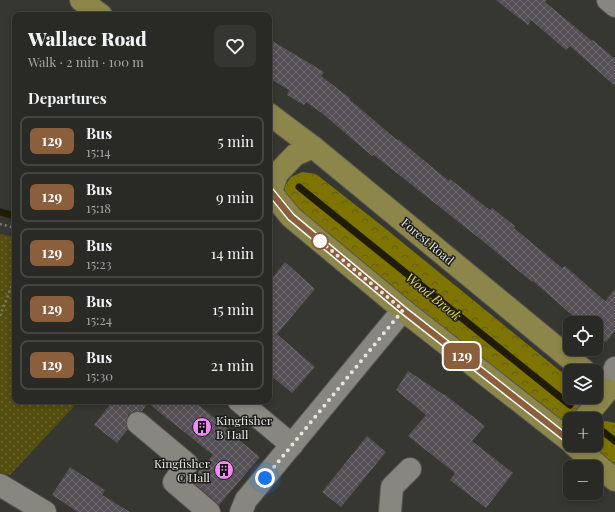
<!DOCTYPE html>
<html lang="en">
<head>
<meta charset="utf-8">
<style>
  body { margin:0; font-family:"Playfair Display",serif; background:#353532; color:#f1f3f6; height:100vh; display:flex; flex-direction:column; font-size:15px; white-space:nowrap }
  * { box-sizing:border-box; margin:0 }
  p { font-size:13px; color:#a5a6a7 }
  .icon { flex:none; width:22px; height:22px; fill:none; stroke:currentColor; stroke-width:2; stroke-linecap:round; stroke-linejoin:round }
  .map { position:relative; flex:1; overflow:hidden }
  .side { position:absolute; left:12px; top:12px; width:260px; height:392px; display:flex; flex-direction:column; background:#292925; border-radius:8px; box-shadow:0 2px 6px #0003,0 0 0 1px #454542 }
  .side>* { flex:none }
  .badge { padding:0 8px; border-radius:6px; font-size:14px; line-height:26px }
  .controls { position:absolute; left:563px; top:316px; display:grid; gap:8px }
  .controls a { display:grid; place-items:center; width:40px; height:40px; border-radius:8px; background:#292925; box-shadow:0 2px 6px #0003,0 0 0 1px #454542; font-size:20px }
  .you { position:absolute; width:20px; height:20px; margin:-10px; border:3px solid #fff; border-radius:50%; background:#1a73e8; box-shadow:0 0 0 6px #1a73e833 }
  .map>.badge { position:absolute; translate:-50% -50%; box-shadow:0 0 0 2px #fff }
  h2 { padding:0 16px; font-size:15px; line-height:36px }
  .round { display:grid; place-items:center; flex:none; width:42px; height:42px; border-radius:8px; background:#353532 }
  .overview { display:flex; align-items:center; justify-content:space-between; height:68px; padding:0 16px }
  h1 { font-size:19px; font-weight:800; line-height:30px }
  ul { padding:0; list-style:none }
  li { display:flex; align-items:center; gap:12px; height:50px; margin:0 8px 6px; padding:0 8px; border:2px solid #454542; border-radius:8px }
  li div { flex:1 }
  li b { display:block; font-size:15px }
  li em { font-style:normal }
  li .badge { min-width:44px; font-weight:700; text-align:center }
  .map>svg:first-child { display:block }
  .forest { fill:url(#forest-crowns) }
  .garden { fill:url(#garden-dots) }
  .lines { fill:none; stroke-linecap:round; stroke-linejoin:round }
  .stream { stroke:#1f1c00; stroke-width:7 }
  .building { fill:url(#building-cross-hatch) }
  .minor-casing { stroke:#565551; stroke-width:24 }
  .major-casing { stroke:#565551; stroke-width:24 }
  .path { stroke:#797974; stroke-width:2.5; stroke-dasharray:2 3; stroke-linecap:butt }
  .minor { stroke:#87867f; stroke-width:22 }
  .major { stroke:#8c864b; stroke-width:22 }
  .line-casing { stroke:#fff; stroke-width:9 }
  .line { stroke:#8b5e3c; stroke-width:6 }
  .walk { stroke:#e4e4e0; stroke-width:4; stroke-dasharray:0 7.2 }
  .stop-dot { fill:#fff; stroke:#8b5e3c; stroke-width:2 }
  .labels { text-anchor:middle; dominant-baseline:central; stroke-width:3; stroke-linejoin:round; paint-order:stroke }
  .street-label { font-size:12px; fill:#e4e4e0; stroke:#1e1e1b }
  .poi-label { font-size:12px; fill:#e4e4e0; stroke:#1e1e1b; text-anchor:start }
  .water-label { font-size:13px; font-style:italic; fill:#e5d95b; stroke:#1e1e1b }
</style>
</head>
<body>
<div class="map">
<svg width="615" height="512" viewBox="0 0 615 512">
  <defs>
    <pattern id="forest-crowns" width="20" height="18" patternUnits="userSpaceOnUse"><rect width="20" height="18" fill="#7e7400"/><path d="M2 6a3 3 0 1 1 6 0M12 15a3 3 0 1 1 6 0" fill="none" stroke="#645e1e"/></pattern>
    <pattern id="garden-dots" width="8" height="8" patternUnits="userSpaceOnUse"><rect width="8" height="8" fill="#544e0f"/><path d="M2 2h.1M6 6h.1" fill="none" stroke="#6c6732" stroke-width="1.8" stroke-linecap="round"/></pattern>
    <pattern id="building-cross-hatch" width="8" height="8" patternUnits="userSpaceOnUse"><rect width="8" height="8" fill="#555055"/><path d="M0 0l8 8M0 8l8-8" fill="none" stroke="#6d696d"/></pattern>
  </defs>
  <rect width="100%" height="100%" fill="#373731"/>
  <!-- forest -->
  <g class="forest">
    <path d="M302 172 316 174 381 225 570 379V397H583L584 401C576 414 571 423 555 418L303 220 286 196 284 187 291 177Z"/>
    <path d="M606 421 615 423V470L587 445H596V424L598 422Z"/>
  </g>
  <!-- garden -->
  <path class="garden" d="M0 234 15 237V401H79L10 475 0 473Z"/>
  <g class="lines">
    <!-- stream -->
    <g class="stream">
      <path d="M299 187 570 405"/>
      <path d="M0 212 15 216"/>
      <path d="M601 430 615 441"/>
    </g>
  </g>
  <!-- building -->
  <g class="building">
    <path d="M496 0H547L545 2 592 41 593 40 615 59V86L570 46 566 50 531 20 528 25Z"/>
    <path d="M269 39 324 72 321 76 350 98 349 99 397 140 398 139 449 181 450 179 490 210 492 208 515 226 514 228 562 268 565 266 605 301 615 289V331L606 342 596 334V323H581L533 281 532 282 489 246 374 155 372 156 323 114 306 102 304 105 287 95 289 90 269 78Z"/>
    <path d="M285 262 315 289 277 334 315 367 292 393 269 374V282Z"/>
    <path d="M408 371 444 395V394L485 426 472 441 513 473 486 508 450 480 455 473 408 436 426 415 396 390Z"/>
    <path d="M113 401H194L228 429 227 430 260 457 219 505 191 480 213 455 148 403 142 411H134L128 415 126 421 128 429 117 443 94 425Z"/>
    <path d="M367 436 386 452 341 507 322 492Z"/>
    <path d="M70 467 105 490 102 495 130 512H78L52 495Z"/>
  </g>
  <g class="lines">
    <defs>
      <g id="minor">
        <path d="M608 0 615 6"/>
        <path d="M608 390 615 368"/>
        <path d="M239 401 292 445"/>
        <path d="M138 423 187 464 174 482 209 512"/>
        <path d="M0 485 45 512"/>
        <path d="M241 512 246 500 403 310"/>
        <path d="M390 512 392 487 410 469"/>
      </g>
      <g id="major">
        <path d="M81 0 101 15"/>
        <path d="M269 114 313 147 585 371"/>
        <path d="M269 190 291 217 403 310 570 441"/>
        <path d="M271 192 277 174 295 155 313 147"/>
        <path d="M584 419 608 390"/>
        <path d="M574 445 615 480"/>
      </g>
    </defs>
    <!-- minor casing -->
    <use href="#minor" class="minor-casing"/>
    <!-- major casing -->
    <use href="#major" class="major-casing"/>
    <!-- path -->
    <g class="path">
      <path d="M0 224 15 228"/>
      <path d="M0 316 15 277"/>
    </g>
    <!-- minor -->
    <use href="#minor" class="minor"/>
    <!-- major -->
    <use href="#major" class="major"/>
  </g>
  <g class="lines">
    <defs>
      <path id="line" d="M269 190 291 217 403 310 570 441"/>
    </defs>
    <!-- line casing -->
    <use href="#line" class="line-casing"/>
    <!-- line -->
    <use href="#line" class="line"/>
    <!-- walk -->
    <path class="walk" d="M265 478 403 310 320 241"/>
  </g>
  <!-- icons -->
  <defs>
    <symbol id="building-disc" viewBox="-11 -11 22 22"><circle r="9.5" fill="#f18af4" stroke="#1e1e1b"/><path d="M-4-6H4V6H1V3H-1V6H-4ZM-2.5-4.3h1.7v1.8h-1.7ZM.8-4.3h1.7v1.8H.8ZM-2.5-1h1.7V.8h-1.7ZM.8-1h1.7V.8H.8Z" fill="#111"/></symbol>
  </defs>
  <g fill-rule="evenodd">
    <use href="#building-disc" x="191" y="416" width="22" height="22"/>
    <use href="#building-disc" x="213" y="459" width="22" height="22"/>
  </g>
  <!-- markers -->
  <circle class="stop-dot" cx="320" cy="241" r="8"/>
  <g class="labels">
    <!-- street labels -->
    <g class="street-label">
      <text transform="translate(428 241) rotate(40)">Forest Road</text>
    </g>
    <!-- poi labels -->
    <g class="poi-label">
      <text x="216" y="420">Kingfisher<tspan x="216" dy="14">B Hall</tspan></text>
      <text x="210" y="463" text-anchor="end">Kingfisher<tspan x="210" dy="14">C Hall</tspan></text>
    </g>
    <!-- water labels -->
    <g class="water-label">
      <text transform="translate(434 296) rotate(39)">Wood Brook</text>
    </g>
  </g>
</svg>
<div class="controls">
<a><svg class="icon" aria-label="locate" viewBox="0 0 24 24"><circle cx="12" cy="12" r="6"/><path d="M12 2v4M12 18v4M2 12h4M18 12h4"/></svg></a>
<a><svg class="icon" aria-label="layers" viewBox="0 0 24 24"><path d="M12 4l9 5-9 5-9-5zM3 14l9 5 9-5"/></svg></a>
<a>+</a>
<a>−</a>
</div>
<div class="you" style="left:265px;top:478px"></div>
<b class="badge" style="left:462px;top:356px;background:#8b5e3c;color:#fff">129</b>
<section class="side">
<div class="overview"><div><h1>Wallace Road</h1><p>Walk · 2 min · 100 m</p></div><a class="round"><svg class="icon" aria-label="heart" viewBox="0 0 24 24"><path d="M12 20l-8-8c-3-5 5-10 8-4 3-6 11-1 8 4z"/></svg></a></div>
<h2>Departures</h2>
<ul>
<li><span class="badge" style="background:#8b5e3c;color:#fff">129</span><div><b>Bus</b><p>15:14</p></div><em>5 min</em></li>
<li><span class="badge" style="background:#8b5e3c;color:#fff">129</span><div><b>Bus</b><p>15:18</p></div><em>9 min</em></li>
<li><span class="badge" style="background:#8b5e3c;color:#fff">129</span><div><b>Bus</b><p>15:23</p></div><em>14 min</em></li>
<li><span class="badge" style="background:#8b5e3c;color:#fff">129</span><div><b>Bus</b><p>15:24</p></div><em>15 min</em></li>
<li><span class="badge" style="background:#8b5e3c;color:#fff">129</span><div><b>Bus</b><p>15:30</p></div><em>21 min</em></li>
</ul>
</section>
</div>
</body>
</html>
